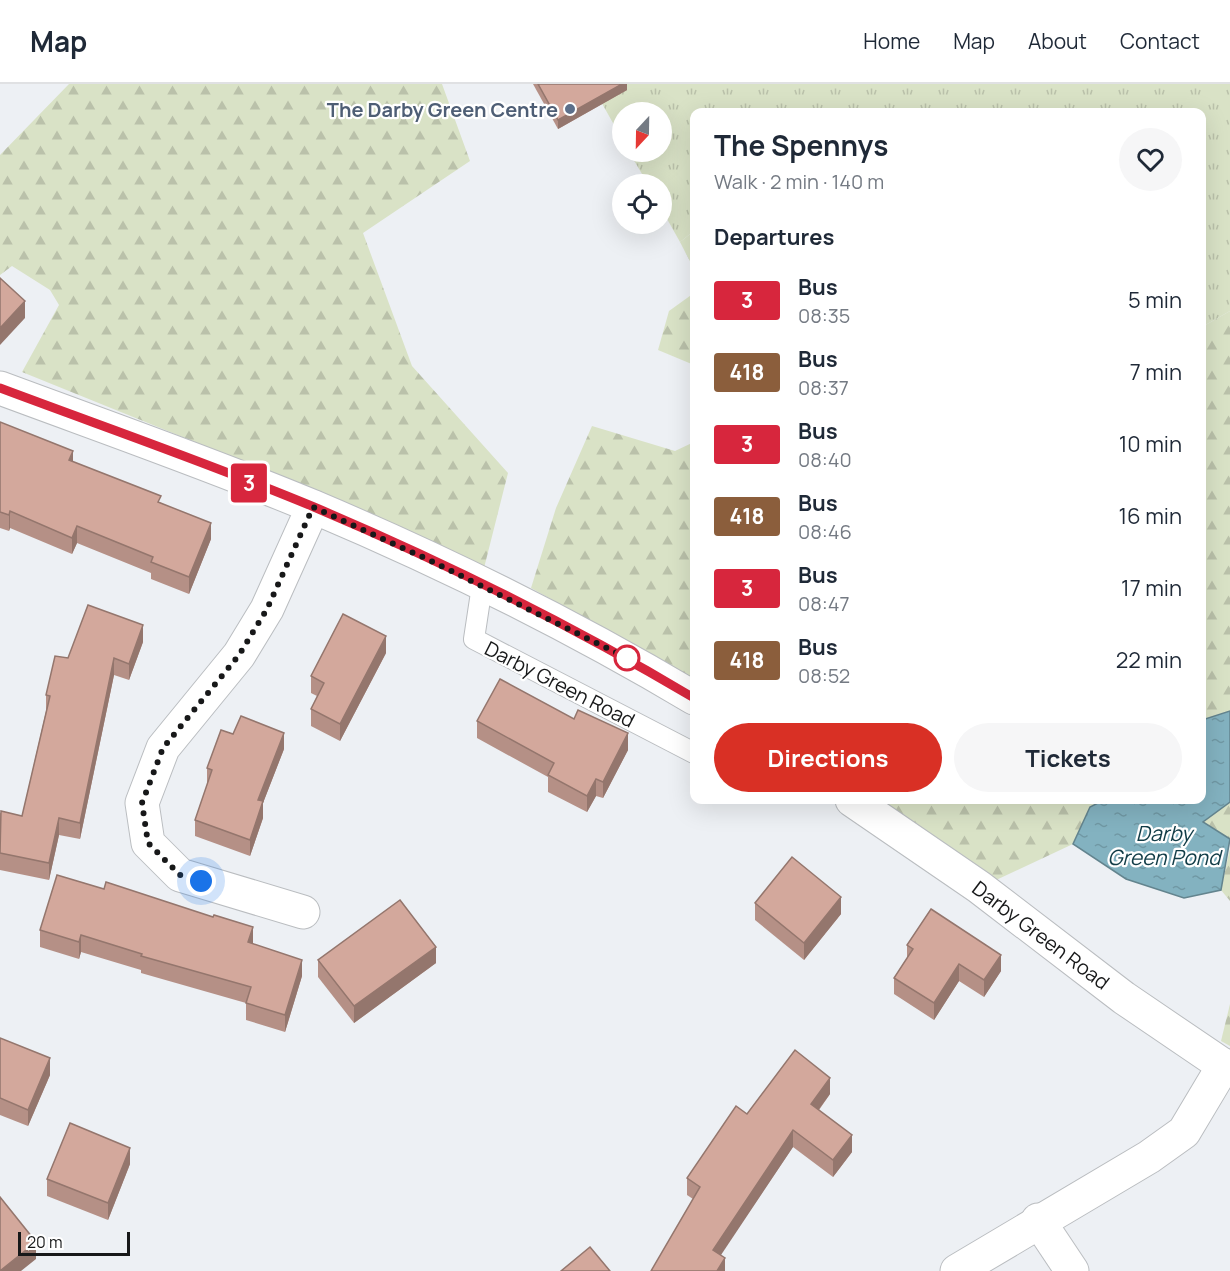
<!DOCTYPE html>
<html lang="en">
<head>
<meta charset="utf-8">
<style>
  body { margin:0; font-family:Manrope,sans-serif; background:#f6f6f7; color:#1f2937; height:100vh; display:flex; flex-direction:column; font-size:22px; white-space:nowrap }
  * { box-sizing:border-box; margin:0 }
  p { font-size:20px; color:#747a83 }
  .icon { flex:none; width:33px; height:33px; fill:none; stroke:currentColor; stroke-width:2; stroke-linecap:round; stroke-linejoin:round }
  .map { position:relative; flex:1; overflow:hidden }
  .panel { position:absolute; left:690px; top:24px; width:516px; height:696px; display:flex; flex-direction:column; background:#fff; border-radius:12px; box-shadow:0 6px 24px #0002 }
  .panel>* { flex:none }
  .badge { padding:0 12px; border-radius:4px; font-size:21px; line-height:39px }
  .needle { width:39px; rotate:202deg }
  .buttons { position:absolute; left:612px; top:18px; display:grid; gap:12px }
  .buttons a { display:grid; place-items:center; width:60px; height:60px; border-radius:50%; background:#fff; box-shadow:0 6px 24px #0002; font-size:30px }
  .scale { position:absolute; left:18px; bottom:15px; width:112px; box-sizing:border-box; padding-left:6px; border:3px solid #171819; border-top:0; font-size:16px; line-height:21px; white-space:nowrap; color:#171819; -webkit-text-stroke:4px #fff; paint-order:stroke }
  .you { position:absolute; width:30px; height:30px; margin:-15px; border:4px solid #fff; border-radius:50%; background:#1a73e8; box-shadow:0 0 0 9px #1a73e833 }
  .map>.badge { position:absolute; translate:-50% -50%; box-shadow:0 0 0 3px #fff }
  h2 { padding:0 24px; font-size:22px; line-height:54px }
  .round { display:grid; place-items:center; flex:none; width:63px; height:63px; border-radius:32px; background:#f6f6f7 }
  .head { display:flex; align-items:center; justify-content:space-between; height:102px; padding:0 24px }
  h1 { font-size:28px; font-weight:700; line-height:45px }
  .cta { display:flex; gap:12px; margin-top:auto; padding:12px 24px }
  .cta a { flex:1; height:69px; border-radius:36px; background:#d93025; color:#fff; font-size:24px; font-weight:700; line-height:69px; text-align:center }
  .cta a+a { background:#f6f6f7; color:#1f2937 }
  ul { padding:0; list-style:none }
  li { display:flex; align-items:center; gap:18px; height:72px; padding:0 24px }
  li div { flex:1 }
  li b { display:block; font-size:22px }
  li em { font-style:normal }
  li .badge { min-width:66px; font-weight:700; text-align:center }
  header { display:flex; align-items:center; gap:36px; box-sizing:border-box; height:84px; padding:0 30px; background:#fff; border-bottom:2px solid #e0e1e3 }
  header strong { font-size:28px }
  nav { display:flex; gap:33px; margin-inline-start:auto; font-size:21px }
  .map>svg:first-child { display:block }
  .forest { fill:url(#forest-firs) }
  .park { fill:url(#park-tufts) }
  .water { fill:url(#water-ripples); stroke:#63848e; stroke-width:1.5 }
  .lines { fill:none; stroke-linecap:round; stroke-linejoin:round }
  .lane-casing { stroke:#babdc0; stroke-width:22 }
  .street-casing { stroke:#babdc0; stroke-width:35 }
  .secondary-casing { stroke:#babdc0; stroke-width:35 }
  .lane { stroke:#fff; stroke-width:20 }
  .street { stroke:#fff; stroke-width:33 }
  .secondary { stroke:#fff; stroke-width:33 }
  .wall { fill:#b59086 }
  .shaded-wall { fill:#94766d }
  .building { fill:#d3a89c; stroke:#94766d; stroke-width:1.5 }
  .line-casing { stroke:#fff; stroke-width:14 }
  .line { stroke:#d7263d; stroke-width:9 }
  .walk { stroke:#171819; stroke-width:6; stroke-dasharray:0 10.8 }
  .service-dot { fill:#5c6f8a; stroke:#fff; stroke-width:2 }
  .stop-dot { fill:#fff; stroke:#d7263d; stroke-width:3 }
  .labels { text-anchor:middle; dominant-baseline:central; stroke-width:4.5; stroke-linejoin:round; paint-order:stroke }
  .service-label { font-size:20px; font-weight:bold; fill:#4e5e75; stroke:#fff; text-anchor:end }
  .street-label { font-size:20px; fill:#171819; stroke:#fff }
  .water-label { font-size:21px; font-style:italic; fill:#113c47; stroke:#fff }
</style>
</head>
<body>
<header>
<strong>Map</strong>
<nav><a>Home</a><a>Map</a><a>About</a><a>Contact</a></nav>
</header>
<div class="map">
<svg width="1230" height="1187" viewBox="0 0 1230 1187">
  <defs>
    <pattern id="forest-firs" width="22" height="20" patternUnits="userSpaceOnUse" patternTransform="scale(1.5)"><rect width="22" height="20" fill="#d9e2c6"/><path d="M5 1l3.5 6h-7zM16 11l3.5 6h-7z" fill="#bac1aa"/></pattern>
    <pattern id="park-tufts" width="24" height="20" patternUnits="userSpaceOnUse" patternTransform="scale(1.5)"><rect width="24" height="20" fill="#d9e2c6"/><path d="M3 7l-1-3M5 7V3M7 7l1-3M15 17l-1-3M17 17v-4M19 17l1-3" fill="none" stroke="#bac1aa"/></pattern>
    <pattern id="water-ripples" width="26" height="14" patternUnits="userSpaceOnUse" patternTransform="scale(1.5)"><rect width="26" height="14" fill="#83b2c0"/><path d="M2 4q2-2 4 0t4 0M15 11q2-2 4 0t4 0" fill="none" stroke="#7098a4"/></pattern>
  </defs>
  <rect width="100%" height="100%" fill="#edf0f4"/>
  <!-- forest -->
  <g class="forest">
    <path d="M69 0H442L470 77 363 149 412 282 508 389 484 484 353 422 22 288 59 221 50 206 12 182 0 191V71Z"/>
    <path d="M694 147V185L680 158Z"/>
    <path d="M694 209V281L658 266 669 227Z"/>
    <path d="M1230 227V627L1202 636V243Z"/>
    <path d="M592 342 675 367 694 358V595L531 504 556 424Z"/>
    <path d="M879 716H1104L1090 724 1073 760 994 797Z"/>
    <path d="M1230 718V755L1203 738Z"/>
    <path d="M1230 764V817L1221 806Z"/>
    <path d="M1230 920V962L1221 957Z"/>
  </g>
  <!-- park -->
  <path class="park" d="M591 0H1230V227L1202 243V28H694V147L680 158 662 126V100H648L629 68H662V28H622V55Z"/>
  <!-- water -->
  <path class="water" d="M1230 627V718L1203 738 1230 755 1221 806 1184 814 1126 795 1073 760 1090 723 1104 716H1202V636Z"/>
  <g class="lines">
    <defs>
      <path id="lane" d="M482 502 474 555 694 669"/>
      <g id="street">
        <path d="M303 828 180 791 148 759 142 719 163 664 239 571 267 525 313 423"/>
        <path d="M1038 1136 1072 1187"/>
      </g>
      <g id="secondary">
        <path d="M0 304C105 343 211 380 314 423 444 478 573 542 694 614"/>
        <path d="M852 716 979 803 1124 914 1230 986"/>
        <path d="M957 1187 1149 1073 1184 1048 1224 981"/>
      </g>
    </defs>
    <!-- lane casing -->
    <use href="#lane" class="lane-casing"/>
    <!-- street casing -->
    <use href="#street" class="street-casing"/>
    <!-- secondary casing -->
    <use href="#secondary" class="secondary-casing"/>
    <!-- lane -->
    <use href="#lane" class="lane"/>
    <!-- street -->
    <use href="#street" class="street"/>
    <!-- secondary -->
    <use href="#secondary" class="secondary"/>
  </g>
  <!-- wall -->
  <g class="wall">
    <path d="M533 0H627V6L558 45Z"/>
    <path d="M0 338 73 378 161 419 211 455 189 510 151 495V489L77 459 72 470 10 444 9 447 0 444Z"/>
    <path d="M143 558 129 596 114 591 80 755 59 751 49 796 0 786V729L22 732 46 627V611L68 574Z"/>
    <path d="M386 569 340 657 311 642V625L317 612 311 609V592Z"/>
    <path d="M477 637 628 666 603 714 596 712 587 728 548 708V693L477 654Z"/>
    <path d="M284 665 263 719V734L250 772 195 752V736L207 701V684Z"/>
    <path d="M755 819 841 830 804 876 755 836Z"/>
    <path d="M40 846 253 860 302 892 285 948 246 936V919L141 889V886L81 868 79 875 40 863Z"/>
    <path d="M907 861 1001 887 984 913 959 897 934 936 894 910V894L907 874Z"/>
    <path d="M318 876 436 879 354 939 318 893Z"/>
    <path d="M0 954 50 991 28 1042 0 1031Z"/>
    <path d="M830 1010 819 1026 852 1068 833 1093 793 1063 720 1171 725 1187 693 1115 687 1111V1094L747 1030Z"/>
    <path d="M130 1080 108 1136 47 1112V1095Z"/>
  </g>
  <!-- shaded-wall -->
  <g class="shaded-wall">
    <path d="M622 0H627V6L558 45V36Z"/>
    <path d="M25 217V234L0 261V244Z"/>
    <path d="M73 367V384L69 376Z"/>
    <path d="M10 427V444L9 447V431Z"/>
    <path d="M211 439V455L189 510V493Z"/>
    <path d="M77 442V459L72 470V454Z"/>
    <path d="M143 541V558L129 596V580Z"/>
    <path d="M386 552V569L340 657V640Z"/>
    <path d="M114 574V591L80 755V739Z"/>
    <path d="M284 649V665L263 719V734L250 772V756L258 716Z"/>
    <path d="M628 649V666L603 714V698Z"/>
    <path d="M596 695V712L587 728V712Z"/>
    <path d="M59 734V751L49 796V779Z"/>
    <path d="M841 813V830L804 876V859Z"/>
    <path d="M253 843V860L248 858Z"/>
    <path d="M81 851V868L79 875V858Z"/>
    <path d="M436 863V879L354 939V922Z"/>
    <path d="M1001 871V887L984 913V896Z"/>
    <path d="M302 876V892L285 948V931Z"/>
    <path d="M959 880V897L934 936V919Z"/>
    <path d="M50 974V991L28 1042V1026Z"/>
    <path d="M830 994V1010L811 1036V1020Z"/>
    <path d="M793 1046V1063L713 1183V1166Z"/>
    <path d="M852 1051V1068L833 1093V1076Z"/>
    <path d="M130 1064V1080L108 1136V1119Z"/>
    <path d="M36 1158V1175L21 1187H0Z"/>
    <path d="M725 1174V1187H717Z"/>
  </g>
  <!-- building -->
  <g class="building">
    <path d="M538 0H622L558 36Z"/>
    <path d="M0 194 25 217 0 244Z"/>
    <path d="M0 338 73 367 69 376 161 412 158 418 211 439 189 493 151 478 153 473 77 442 72 454 10 427 9 431 0 428Z"/>
    <path d="M88 521 143 541 129 580 114 574 80 739 59 734 49 779 0 769 1 727 22 732 50 612 46 611 55 572 68 574Z"/>
    <path d="M343 530 386 552 340 640 311 625 324 599 311 592Z"/>
    <path d="M500 595 574 635 578 626 628 649 603 698 596 695 587 712 548 691 554 679 477 637Z"/>
    <path d="M241 632 284 649 258 716 263 717 250 756 195 736 212 686 207 684 221 646 233 650Z"/>
    <path d="M792 773 841 813 804 859 755 819Z"/>
    <path d="M57 791 104 805 106 798 213 833 214 831 253 843 248 858 302 876 285 931 246 919 251 903 141 872 142 870 81 851 79 858 40 846Z"/>
    <path d="M400 816 436 863 354 922 318 876Z"/>
    <path d="M931 825 1001 871 984 896 959 880 934 919 894 894 913 865 907 861Z"/>
    <path d="M0 954 50 974 28 1026 0 1014Z"/>
    <path d="M795 966 830 994 811 1020 852 1051 833 1076 793 1046 713 1166 725 1174 717 1187H651L700 1103 687 1094 736 1022 747 1030Z"/>
    <path d="M70 1039 130 1064 108 1119 47 1095Z"/>
    <path d="M0 1113 36 1158 0 1187Z"/>
    <path d="M590 1163 610 1187H561Z"/>
  </g>
  <g class="lines">
    <defs>
      <path id="line" d="M0 304C104 343 211 380 314 423 444 478 573 542 694 614"/>
    </defs>
    <!-- line casing -->
    <use href="#line" class="line-casing"/>
    <!-- line -->
    <use href="#line" class="line"/>
    <!-- walk -->
    <path class="walk" d="M201 797 180 791 148 759 142 719 163 664 239 571 267 525 313 423 427 475 627 574"/>
  </g>
  <!-- markers -->
  <circle class="service-dot" cx="570" cy="25" r="6"/>
  <circle class="stop-dot" cx="627" cy="574" r="12"/>
  <g class="labels">
    <!-- service labels -->
    <g class="service-label">
      <text x="558" y="25">The Darby Green Centre</text>
    </g>
    <!-- street labels -->
    <g class="street-label">
      <text transform="translate(560 600) rotate(27)">Darby Green Road</text>
      <text transform="translate(1041 851) rotate(37)">Darby Green Road</text>
    </g>
    <!-- water labels -->
    <g class="water-label">
      <text x="1164" y="749">Darby<tspan x="1164" dy="24">Green Pond</tspan></text>
    </g>
  </g>
</svg>
<div class="buttons">
<a><svg class="needle" viewBox="-14 -14 28 28"><path d="M0-13l5 13h-10z" fill="#e53935"/><path d="M0 13l5-13h-10z" fill="#747a83"/></svg></a>
<a><svg class="icon" aria-label="locate" viewBox="0 0 24 24"><circle cx="12" cy="12" r="6"/><path d="M12 2v4M12 18v4M2 12h4M18 12h4"/></svg></a>
</div>
<div class="scale">20 m</div>
<div class="you" style="left:201px;top:797px"></div>
<b class="badge" style="left:249px;top:399px;background:#d7263d;color:#fff">3</b>
<section class="panel">
<div class="head"><div><h1>The Spennys</h1><p>Walk · 2 min · 140 m</p></div><a class="round"><svg class="icon" aria-label="heart" viewBox="0 0 24 24"><path d="M12 20l-8-8c-3-5 5-10 8-4 3-6 11-1 8 4z"/></svg></a></div>
<h2>Departures</h2>
<ul>
<li><span class="badge" style="background:#d7263d;color:#fff">3</span><div><b>Bus</b><p>08:35</p></div><em>5 min</em></li>
<li><span class="badge" style="background:#8b5e3c;color:#fff">418</span><div><b>Bus</b><p>08:37</p></div><em>7 min</em></li>
<li><span class="badge" style="background:#d7263d;color:#fff">3</span><div><b>Bus</b><p>08:40</p></div><em>10 min</em></li>
<li><span class="badge" style="background:#8b5e3c;color:#fff">418</span><div><b>Bus</b><p>08:46</p></div><em>16 min</em></li>
<li><span class="badge" style="background:#d7263d;color:#fff">3</span><div><b>Bus</b><p>08:47</p></div><em>17 min</em></li>
<li><span class="badge" style="background:#8b5e3c;color:#fff">418</span><div><b>Bus</b><p>08:52</p></div><em>22 min</em></li>
</ul>
<div class="cta"><a>Directions</a><a>Tickets</a></div>
</section>
</div>
</body>
</html>
